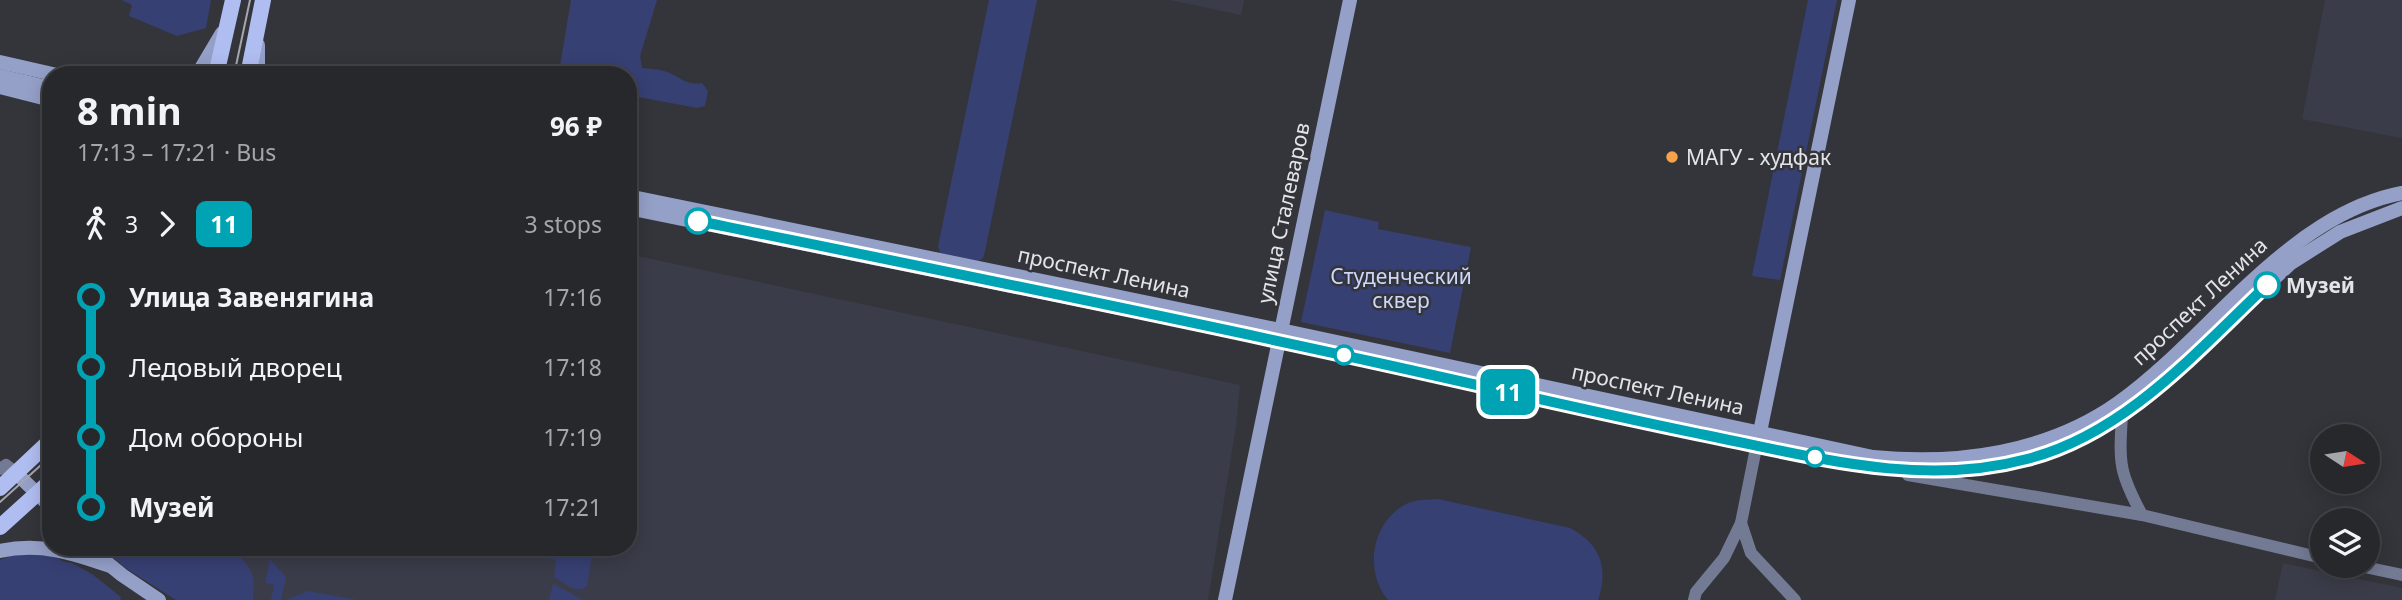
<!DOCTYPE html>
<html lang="en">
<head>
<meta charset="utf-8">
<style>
  body { margin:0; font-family:"Noto Sans",sans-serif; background:#2e3034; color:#f1f3f6; height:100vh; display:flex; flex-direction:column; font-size:26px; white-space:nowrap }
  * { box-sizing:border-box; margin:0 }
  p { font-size:23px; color:#a4a6a9 }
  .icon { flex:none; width:38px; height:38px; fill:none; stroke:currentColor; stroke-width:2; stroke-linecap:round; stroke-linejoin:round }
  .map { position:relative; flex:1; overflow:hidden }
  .side { position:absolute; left:42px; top:66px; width:595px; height:490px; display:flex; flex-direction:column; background:#26282c; border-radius:28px; box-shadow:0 4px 18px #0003,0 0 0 2px #424448 }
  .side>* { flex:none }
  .badge { padding:0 14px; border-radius:10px; font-size:24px; line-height:46px }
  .needle { width:46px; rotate:102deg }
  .tools { position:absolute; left:2310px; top:424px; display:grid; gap:14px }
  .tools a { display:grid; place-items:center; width:70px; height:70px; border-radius:50%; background:#26282c; box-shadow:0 4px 18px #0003,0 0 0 2px #424448; font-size:35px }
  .map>.badge { position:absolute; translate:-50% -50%; box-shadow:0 0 0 4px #fff }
  .legs { display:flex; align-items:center; gap:10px; height:77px; padding:0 35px; font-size:23px }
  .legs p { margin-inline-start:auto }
  .summary { display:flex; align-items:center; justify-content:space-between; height:119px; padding:0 35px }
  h1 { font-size:38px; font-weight:700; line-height:52px }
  ul { padding:0 35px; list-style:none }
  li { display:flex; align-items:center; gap:24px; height:70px; font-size:26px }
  li i { display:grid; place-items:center; width:10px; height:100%; margin:0 9px; background:currentColor }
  li i::after { content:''; width:18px; height:18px; margin:-9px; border:5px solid; border-radius:50%; background:#26282c }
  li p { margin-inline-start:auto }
  li:first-child i { background:linear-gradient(#0000 50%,currentColor 0) }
  li:last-child i { background:linear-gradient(currentColor 50%,#0000 0) }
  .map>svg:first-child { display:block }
  .built { fill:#3a3d49 }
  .green { fill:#374073 }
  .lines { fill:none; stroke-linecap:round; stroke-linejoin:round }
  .tertiary { stroke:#737a93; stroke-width:12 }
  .secondary { stroke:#95a0c8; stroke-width:14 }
  .primary { stroke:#b0bdf1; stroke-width:16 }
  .tram { stroke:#a6a7ac; stroke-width:2 }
  .line-1-casing { stroke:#fff; stroke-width:16 }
  .line-1 { stroke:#00a3b4; stroke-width:10 }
  .poi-dot { fill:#f7a148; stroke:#33353b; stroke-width:2.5 }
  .stop-1-dot { fill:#fff; stroke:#00a3b4; stroke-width:3.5 }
  .labels { text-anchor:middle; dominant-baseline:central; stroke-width:5; stroke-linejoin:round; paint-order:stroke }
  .poi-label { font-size:21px; fill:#e3e4e8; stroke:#33353b; text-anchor:start }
  .street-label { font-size:21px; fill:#e3e4e8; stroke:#33353b }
  .park-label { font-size:21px; fill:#ced7f9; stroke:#33353b }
  .stop-label { font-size:21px; font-weight:bold; fill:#e3e4e8; stroke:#33353b; text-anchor:start }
</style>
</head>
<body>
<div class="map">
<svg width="2402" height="600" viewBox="0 0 2402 600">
  <rect width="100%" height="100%" fill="#33353b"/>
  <!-- built -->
  <g class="built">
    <path d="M1170 0H1244L1241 15Z"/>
    <path d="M2325 0H2402V138L2302 119Z"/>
    <path d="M628 254 1240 385 1236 426 1208 600H248L223 548H628Z"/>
    <path d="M2283 563 2402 588V600H2275Z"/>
  </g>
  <!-- green -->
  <g class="green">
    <path d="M122 0H211L206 28 177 36 129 16 132 5Z"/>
    <path d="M571 0H657L640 56 642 68C651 69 661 69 670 73 681 78 688 86 702 83L708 91 705 106 697 108 628 95V75H561L559 72Z"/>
    <path d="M989 0H1037L985 251 983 258 978 261 944 254 940 253 938 246Z"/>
    <path d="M1808 0H1837L1780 280 1752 276Z"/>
    <path d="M1325 210 1379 222 1378 229 1471 247 1450 353 1301 322Z"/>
    <path d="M1438 499 1570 528C1600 544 1609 567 1598 600H1388C1364 571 1371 523 1406 504 1416 499 1428 500 1438 499Z"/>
    <path d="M103 548H235L234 550C252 570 256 573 253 600H176L124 567Z"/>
    <path d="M508 548H593L587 586C576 595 565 583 554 577L556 560Z"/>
    <path d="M22 552 53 553 62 561 72 563 92 574 121 597 120 600H0V560Z"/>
    <path d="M270 559 286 577 281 600H271L274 585 265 583Z"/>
    <path d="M553 584 578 597 582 600H549Z"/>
    <path d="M308 591 357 600H286Z"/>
  </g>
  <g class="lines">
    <!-- tertiary -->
    <g class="tertiary">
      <path d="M2122 415C2119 464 2119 472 2142 515"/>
      <path d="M0 469 6 465 16 473"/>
      <path d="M1908 475 2142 515 2322 558"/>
      <path d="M1741 523 1758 438"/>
      <path d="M2355 565 2402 575"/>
      <path d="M1694 600 1696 592 1724 558 1741 523 1751 553 1795 600"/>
    </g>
    <!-- secondary -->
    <g class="secondary">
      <path d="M258 45V75"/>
      <path d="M0 62 57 75"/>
      <path d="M197 75 222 33"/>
      <path d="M0 76 51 88"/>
      <path d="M0 87 51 100"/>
      <path d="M628 196 1295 333 1873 457C1958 465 2047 453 2118 403 2167 368 2208 321 2252 281 2294 242 2344 204 2402 193"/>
      <path d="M628 208 1253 335 1742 442 1868 467 1945 472 1985 468 2030 459 2096 431 2122 415 2173 373 2291 263 2340 232 2402 208"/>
      <path d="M1760 432 1849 0"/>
      <path d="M16 473 51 507"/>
      <path d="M89 548 122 575 159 600"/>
      <path d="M0 551C40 542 73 553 110 566"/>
      <path d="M1225 600 1350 0"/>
    </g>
    <!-- primary -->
    <g class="primary">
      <path d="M216 75 233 0"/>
      <path d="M248 75 263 0"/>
      <path d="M0 488 51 440"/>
      <path d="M0 527 51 481"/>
    </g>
    <!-- tram -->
    <g class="tram">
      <path d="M234 75 250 0"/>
      <path d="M0 502 51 456"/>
    </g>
  </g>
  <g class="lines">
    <defs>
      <path id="line-1" d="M698 221C924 267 1149 312 1374 362 1488 387 1601 414 1715 437 1818 458 1923 487 2027 459 2125 434 2196 352 2267 285"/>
    </defs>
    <!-- line-1 casing -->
    <use href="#line-1" class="line-1-casing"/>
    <!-- line-1 -->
    <use href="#line-1" class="line-1"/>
  </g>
  <!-- markers -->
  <circle class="poi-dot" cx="1672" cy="157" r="7"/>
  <g class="stop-1-dot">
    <circle cx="698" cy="221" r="12"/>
    <circle cx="2267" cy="285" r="12"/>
    <circle cx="1344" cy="355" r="9"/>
    <circle cx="1815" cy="457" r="9"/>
  </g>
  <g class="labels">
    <!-- poi labels -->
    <g class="poi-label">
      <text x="1686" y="157">МАГУ - худфак</text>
    </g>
    <!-- street labels -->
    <g class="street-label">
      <text transform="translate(1283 213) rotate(-78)">улица Сталеваров</text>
      <text transform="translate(1104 272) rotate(12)">проспект Ленина</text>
      <text transform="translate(2199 301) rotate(-43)">проспект Ленина</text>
      <text transform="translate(1658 389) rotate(12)">проспект Ленина</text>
    </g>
    <!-- park labels -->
    <g class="park-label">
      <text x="1401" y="276">Студенческий<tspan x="1401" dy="24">сквер</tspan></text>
    </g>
    <!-- stop labels -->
    <g class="stop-label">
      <text x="2286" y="285">Музей</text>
    </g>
  </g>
</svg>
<div class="tools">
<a><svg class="needle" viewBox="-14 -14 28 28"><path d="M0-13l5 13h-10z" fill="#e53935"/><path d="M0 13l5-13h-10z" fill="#a4a6a9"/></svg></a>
<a><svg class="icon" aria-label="layers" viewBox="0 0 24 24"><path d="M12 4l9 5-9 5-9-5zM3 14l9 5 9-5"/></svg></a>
</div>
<b class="badge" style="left:1508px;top:392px;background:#00a3b4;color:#fff">11</b>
<section class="side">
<div class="summary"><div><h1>8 min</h1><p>17:13 – 17:21 · Bus</p></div><b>96 ₽</b></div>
<div class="legs"><svg class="icon" aria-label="walk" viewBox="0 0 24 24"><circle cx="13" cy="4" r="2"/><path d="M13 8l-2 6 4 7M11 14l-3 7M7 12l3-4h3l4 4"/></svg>3<svg class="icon" aria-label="forward" viewBox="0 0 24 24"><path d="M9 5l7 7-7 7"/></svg><b class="badge" style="background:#00a3b4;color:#fff">11</b><p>3 stops</p></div>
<ul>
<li><i style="color:#00a3b4"></i><b>Улица Завенягина</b><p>17:16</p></li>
<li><i style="color:#00a3b4"></i><span>Ледовый дворец</span><p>17:18</p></li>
<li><i style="color:#00a3b4"></i><span>Дом обороны</span><p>17:19</p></li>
<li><i style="color:#00a3b4"></i><b>Музей</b><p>17:21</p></li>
</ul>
</section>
</div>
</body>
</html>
